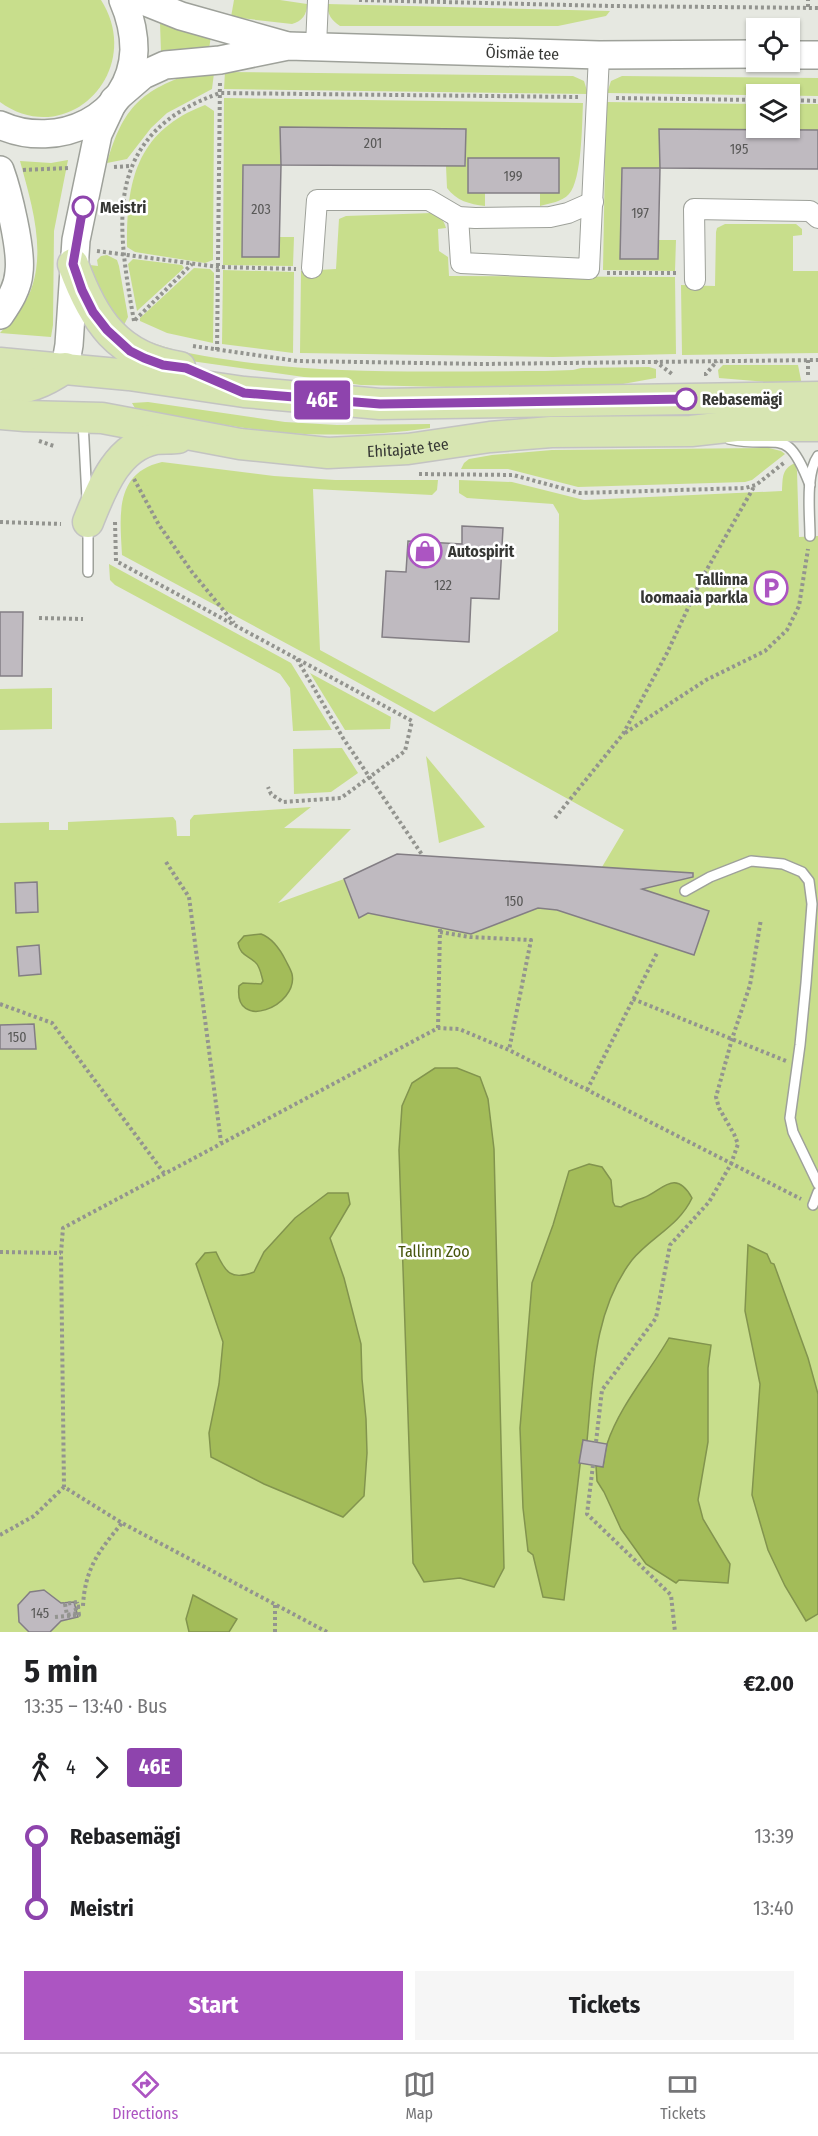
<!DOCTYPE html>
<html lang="en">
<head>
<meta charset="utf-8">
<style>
  body { margin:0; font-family:"Fira Sans Condensed",sans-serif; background:#f6f6f6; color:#202124; height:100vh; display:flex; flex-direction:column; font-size:22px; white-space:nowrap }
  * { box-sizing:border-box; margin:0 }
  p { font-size:20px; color:#757577 }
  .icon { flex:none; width:33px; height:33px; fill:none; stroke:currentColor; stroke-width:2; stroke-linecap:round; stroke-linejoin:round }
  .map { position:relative; height:1632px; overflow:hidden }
  .panel { display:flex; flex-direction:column; background:#fff; flex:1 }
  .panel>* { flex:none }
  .badge { padding:0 12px; border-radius:4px; font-size:21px; line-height:39px }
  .controls { position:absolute; left:746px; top:18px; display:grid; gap:12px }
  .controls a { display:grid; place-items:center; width:54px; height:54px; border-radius:0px; background:#fff; box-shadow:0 2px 4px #0004; font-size:30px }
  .map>.badge { position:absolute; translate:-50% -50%; box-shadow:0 0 0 3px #fff }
  .legs { display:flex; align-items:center; gap:9px; height:66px; padding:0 24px; font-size:20px }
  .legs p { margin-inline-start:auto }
  .head { display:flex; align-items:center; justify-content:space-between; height:102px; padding:0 24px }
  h1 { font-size:33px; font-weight:700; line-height:45px }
  .primary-button { display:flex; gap:12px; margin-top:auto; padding:12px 24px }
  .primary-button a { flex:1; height:69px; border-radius:0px; background:#ac55c2; color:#fff; font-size:24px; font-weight:700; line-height:69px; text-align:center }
  .primary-button a+a { background:#f6f6f6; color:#202124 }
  ul { padding:0 24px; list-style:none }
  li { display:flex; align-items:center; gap:21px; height:72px; font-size:22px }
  li i { display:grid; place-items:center; width:9px; height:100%; margin:0 8px; background:currentColor }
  li i::after { content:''; width:15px; height:15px; margin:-8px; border:4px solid; border-radius:50%; background:#fff }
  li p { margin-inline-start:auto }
  li:first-child i { background:linear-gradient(#0000 50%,currentColor 0) }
  li:last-child i { background:linear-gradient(currentColor 50%,#0000 0) }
  .tab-bar { display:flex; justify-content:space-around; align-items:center; height:84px; border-top:2px solid #e0e0e0; background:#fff; font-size:16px; color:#757577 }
  .tab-bar a { display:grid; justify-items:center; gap:3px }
  .tab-bar .selected { color:#ac55c2 }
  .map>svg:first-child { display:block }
  .green { fill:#c8de8c }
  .water { fill:#a3bc59; stroke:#82944e; stroke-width:1.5 }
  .building { fill:#bfbac0; stroke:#837e84; stroke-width:1.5 }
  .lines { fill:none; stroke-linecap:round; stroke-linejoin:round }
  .service-casing { stroke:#9ea19a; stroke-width:12 }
  .minor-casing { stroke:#9ea19a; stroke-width:22 }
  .secondary-casing { stroke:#9ea19a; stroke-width:30 }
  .primary-casing { stroke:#c3c3c2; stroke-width:33 }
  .path { stroke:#93948f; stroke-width:4; stroke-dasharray:3 3; stroke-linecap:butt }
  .service { stroke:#fff; stroke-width:9 }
  .minor { stroke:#fff; stroke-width:20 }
  .secondary { stroke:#fff; stroke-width:27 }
  .primary { stroke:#d7e5b2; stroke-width:30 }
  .path-bridge { stroke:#93948f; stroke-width:4; stroke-dasharray:3 3; stroke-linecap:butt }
  .line-1-casing { stroke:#fff; stroke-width:14 }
  .line-1 { stroke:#8e44ad; stroke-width:9 }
  .stop-1-dot { fill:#fff; stroke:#8e44ad; stroke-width:3 }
  .labels { text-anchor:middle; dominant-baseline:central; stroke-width:5; stroke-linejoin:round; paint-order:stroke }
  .number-label { font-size:14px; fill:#585857 }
  .street-label { font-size:16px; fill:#363734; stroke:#fff }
  .stop-label { font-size:16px; font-weight:bold; fill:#363734; stroke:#fff; text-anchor:start }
  .poi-label { font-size:16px; font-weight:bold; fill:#363734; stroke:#fff; text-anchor:start }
  .park-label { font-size:16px; fill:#47560c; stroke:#fff }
</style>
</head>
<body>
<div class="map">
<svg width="818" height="1632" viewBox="0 0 818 1632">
  <rect width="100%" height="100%" fill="#e6e8e1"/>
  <!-- green -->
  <g class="green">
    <path d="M0 0H101C146 71 67 151 0 102Z"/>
    <path d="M234 0H280L307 4C307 15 302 21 292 24L231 17Z"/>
    <path d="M327 4 610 11 606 16 558 26H340C331 20 328 15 327 4Z"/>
    <path d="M160 23 211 36 209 49H176L161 52Z"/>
    <path d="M196 72 214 73 212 89 167 113 151 128 127 159 107 163C123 107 141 90 196 72Z"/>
    <path d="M225 72 573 76 584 81 588 94 224 89Z"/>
    <path d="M622 76 818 78V96L607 93 611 81Z"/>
    <path d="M224 98 583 103C582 123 582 180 569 194 562 202 550 203 540 206V193H559V158H468V192L485 193V206C469 204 457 201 447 188L446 166 466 165V129L281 127V165H243L242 256 279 237H294L293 266 223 265Z"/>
    <path d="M606 102 756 104V128H789V104H818V130L659 129 660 168H622L621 259H658L659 240H676L675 271 603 270Z"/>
    <path d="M205 105 214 111 213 260 205 263 135 252 127 247C126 180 137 131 205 105Z"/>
    <path d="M68 160 54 231 53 325 51 337 0 333C6 326 13 319 19 312 52 267 33 209 20 161L51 163Z"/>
    <path d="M432 213C440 216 444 220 446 228L438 229 439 251 448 257 449 276 675 277 676 354 553 357 300 353 301 271 336 269 339 219 346 216Z"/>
    <path d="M725 224H796L802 229V235L793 236V271H818V353L682 355 681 285 715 286 716 232 717 228Z"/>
    <path d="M107 255 117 260 119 266 128 317 124 325 106 314 90 265 98 266 97 260 101 256Z"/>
    <path d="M133 259 182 265 184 268 137 311 128 264Z"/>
    <path d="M194 268 210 269 214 273 213 343 167 333 140 321V318Z"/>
    <path d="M223 270 294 272 293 353 222 344Z"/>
    <path d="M138 337C172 352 207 357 244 362 343 375 445 371 545 371L573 370 581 368 649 367 656 369V378L612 386 446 387 361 385 177 359Z"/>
    <path d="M723 365H798L802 385 719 378 718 370Z"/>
    <path d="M148 402 285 422 337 425 430 424V428C383 435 335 436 287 433 237 429 186 417 136 410L132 403Z"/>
    <path d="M769 448 781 451 785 454 752 480 745 482 578 487 508 469H461L464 463 469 459 492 455 552 450Z"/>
    <path d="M162 462 274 476 335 480H438L437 490 432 495 313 489 320 650 434 712 558 631 559 514 553 504 467 498 459 493V480L512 482 584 500 782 491C783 479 781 469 795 463L797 471 799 537 818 536V1632H0V823L49 822V830H68V822L173 817 176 821 177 836H190V820L194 815 311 807 284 828 351 829 278 903 344 879 397 854 602 867 624 830 319 661 122 555C120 516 114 473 162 462Z"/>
    <path d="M109 564 291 663 332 730 293 731 290 688 280 674 115 585 110 580Z"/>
    <path d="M310 673 391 717 390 729 345 730Z"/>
    <path d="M52 688V729L0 730V689Z"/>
    <path d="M342 748 358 773 331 792 294 794 293 749Z"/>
    <path d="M426 756 485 827 439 843Z"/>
  </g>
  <!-- water -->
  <g class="water">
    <path d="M261 934C272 938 281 951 286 961 288 965 291 970 292 974 299 1006 233 1033 239 986L243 983 261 984 263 981C261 974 260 966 255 962 247 955 240 955 238 943L244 936Z"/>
    <path d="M435 1068H457L480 1077 488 1099 494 1149 504 1568 494 1587 460 1578 424 1582 413 1563 399 1150 402 1106 412 1083Z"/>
    <path d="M589 1164 602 1167 611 1180 613 1202 615 1206 621 1207C629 1202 635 1201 643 1198 661 1192 675 1167 692 1198 679 1226 651 1237 632 1260 593 1311 593 1379 587 1441L583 1440 564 1600 543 1597 533 1555 528 1551 523 1508 520 1428 532 1283 553 1225 569 1171Z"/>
    <path d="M328 1193H348L350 1204 330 1238 344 1278 361 1344 362 1379 366 1419 367 1453 364 1496 343 1517 264 1484 211 1457 209 1433 219 1384 223 1342 196 1264 205 1253 216 1252C225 1272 231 1281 254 1272L264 1252 295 1218Z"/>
    <path d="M748 1245 767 1254 771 1263 774 1264 808 1358 818 1394V1614L806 1621 785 1586 768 1550 752 1495 760 1384 745 1311Z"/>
    <path d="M669 1338 711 1345 708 1368V1442L698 1500 703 1519 730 1564 728 1583 679 1580 676 1583 646 1564 621 1529 604 1492 597 1481 596 1466 603 1467C604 1459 605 1451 607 1444 620 1405 649 1373 669 1338Z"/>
    <path d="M193 1595 237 1619 229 1632H189L186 1619Z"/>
  </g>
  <!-- building -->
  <g class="building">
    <path d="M280 127 466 129 465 166 281 165Z"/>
    <path d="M659 129 818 130V169L660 168Z"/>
    <rect x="468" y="158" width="91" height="35"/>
    <path d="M243 165H281L279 257H242Z"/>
    <path d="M622 168H660L658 259H620Z"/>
    <path d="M462 526 503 528 499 599 471 598 469 642 382 637 386 571 406 572 408 541 462 544Z"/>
    <path d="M0 612H23L22 676H0Z"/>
    <path d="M397 854 693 873V877L642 889 709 911 694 955 557 910 538 908 471 934 368 913 359 918 344 879Z"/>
    <path d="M37 882 38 912 16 913 15 883Z"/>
    <path d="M39 945 41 974 19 976 17 947Z"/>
    <path d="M34 1024 36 1049H0V1025Z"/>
    <path d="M583 1440 607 1444 603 1467 579 1463Z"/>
    <path d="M44 1590 61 1603 74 1602 78 1617 61 1621 50 1632H29L19 1622 18 1605 30 1592Z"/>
  </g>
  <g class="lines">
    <defs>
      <g id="service">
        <path d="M83 422 87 498"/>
        <path d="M729 439C780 450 786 423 810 485"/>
        <path d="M88 527V572"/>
        <path d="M810 536C810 515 805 474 818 456"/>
        <path d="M685 891 710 877 751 861 783 864 802 872 809 881 812 904 806 983 800 1045 790 1118 793 1132 818 1184"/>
        <path d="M813 1205 818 1192"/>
      </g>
      <g id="minor">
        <path d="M316 46 318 0"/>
        <path d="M458 217 461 263 589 269 599 55"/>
        <path d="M312 268 317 200H429L458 217 475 218 550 217 568 213 593 202"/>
        <path d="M695 280 694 209 810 211 818 218"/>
      </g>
      <g id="secondary">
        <path d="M141 0 181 16 284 45"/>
        <path d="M789 55H818"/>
        <path d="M0 125C58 151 131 118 134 50 134 32 130 16 123 0"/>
        <path d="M0 170C8 192 22 250 19 272 18 288 9 302 0 315"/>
        <path id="s1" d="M65 368 69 345 76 240 98 134 114 100 143 75 165 65 220 60 288 46 599 55 756 54"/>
      </g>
      <g id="primary">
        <path d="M73 264C93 320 118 358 180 367"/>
        <path d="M0 363 129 375 244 392 380 404 818 397"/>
        <path d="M0 391C27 389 43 383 65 368"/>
        <path id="s2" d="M0 414 25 416 102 418 240 444 328 453 408 449 490 437 551 432 691 431 736 426H818"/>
        <path d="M88 522C101 490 116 447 155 439 163 438 171 439 178 438"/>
      </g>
    </defs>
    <!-- service casing -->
    <use href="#service" class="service-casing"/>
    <!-- minor casing -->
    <use href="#minor" class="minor-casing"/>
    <!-- secondary casing -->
    <use href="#secondary" class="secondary-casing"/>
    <!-- primary casing -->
    <use href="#primary" class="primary-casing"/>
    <!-- path -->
    <g class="path">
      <path d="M359 0 611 6 818 8"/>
      <path d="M808 7V0"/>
      <path d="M616 98 756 100"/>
      <path d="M789 100 818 101"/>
      <path d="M114 167 131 166"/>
      <path d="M23 170 70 168"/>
      <path d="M97 251 219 267 296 269"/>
      <path d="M607 273H678"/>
      <path d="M135 320 192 264"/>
      <path d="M134 321C116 220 103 134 220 93L578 97"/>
      <path d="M193 346 297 361 484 364 818 360"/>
      <path d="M217 350 220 81"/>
      <path d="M808 360V375"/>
      <path d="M655 361 672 374"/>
      <path d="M704 374H706L717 361"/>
      <path d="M39 441 54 446"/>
      <path d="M419 474 513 475 580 493 745 488 756 485 785 462"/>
      <path d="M134 479 159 525 192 572 234 623"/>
      <path d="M0 522 61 524"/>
      <path d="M115 522 116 561 412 721 405 751 341 798 283 802 271 794 268 787"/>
      <path d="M39 618 83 619"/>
      <path d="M297 659 343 738 423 856"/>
      <path d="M625 733 706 680 765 651 787 630 799 606 808 549"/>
      <path d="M555 818 623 734 667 653 702 578 755 485"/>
      <path d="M166 862 189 897 221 1142"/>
      <path d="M440 932 470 937 531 940 509 1050"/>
      <path d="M633 999 786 1061"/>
      <path d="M0 1004 52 1023 164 1173"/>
      <path d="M438 1028 440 928"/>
      <path d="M587 1090 657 953"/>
      <path d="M0 1252 61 1253"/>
      <path d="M596 1442 602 1390 656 1318 670 1245 709 1202 731 1164 738 1144 734 1134 719 1108 716 1097 732 1039 750 985 761 919"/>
      <path d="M593 1465 587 1514 671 1595 675 1632"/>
      <path d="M0 1535 34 1516 64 1487"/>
      <path d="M77 1602 65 1604 67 1615 77 1613 75 1607 83 1606C85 1568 99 1551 122 1523"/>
      <path d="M275 1632V1603"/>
      <path d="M327 1632 122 1523 64 1487 61 1253 63 1228 438 1028 459 1029 509 1050 801 1199"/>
    </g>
    <!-- service -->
    <use href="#service" class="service"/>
    <!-- minor -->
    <use href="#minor" class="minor"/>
    <!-- secondary -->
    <use href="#secondary" class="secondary"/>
    <!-- primary -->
    <use href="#primary" class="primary"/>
    <!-- path-bridge -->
    <path class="path-bridge" d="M55 1617 79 1615 77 1602"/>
  </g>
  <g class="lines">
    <defs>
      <path id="line-1" d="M83 207 73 264 82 290 93 312 107 330 130 351 144 358 163 365 186 368 244 393 380 404 686 399"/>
    </defs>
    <!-- line-1 casing -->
    <use href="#line-1" class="line-1-casing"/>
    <!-- line-1 -->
    <use href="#line-1" class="line-1"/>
  </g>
  <!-- icons -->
  <defs>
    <symbol id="shop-ring" viewBox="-11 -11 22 22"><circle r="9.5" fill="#fff" stroke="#ac55c2" stroke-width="1.5"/><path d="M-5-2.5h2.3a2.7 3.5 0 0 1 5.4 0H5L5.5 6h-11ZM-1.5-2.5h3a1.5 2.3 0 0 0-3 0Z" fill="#ac55c2"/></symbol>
    <symbol id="parking-ring" viewBox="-11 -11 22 22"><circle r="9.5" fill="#fff" stroke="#ac55c2" stroke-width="1.5"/><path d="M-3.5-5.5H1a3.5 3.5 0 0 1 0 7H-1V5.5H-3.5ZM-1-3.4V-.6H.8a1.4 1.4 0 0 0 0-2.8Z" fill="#ac55c2"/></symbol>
  </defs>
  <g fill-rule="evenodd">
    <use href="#shop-ring" x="406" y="532" width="38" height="38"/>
    <use href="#parking-ring" x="752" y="569" width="38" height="38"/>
  </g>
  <!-- markers -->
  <g class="stop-1-dot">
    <circle cx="83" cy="207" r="10"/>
    <circle cx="686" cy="399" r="10"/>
  </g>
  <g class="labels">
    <!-- number labels -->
    <g class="number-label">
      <text x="373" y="143">201</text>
      <text x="739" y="149">195</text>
      <text x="513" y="176">199</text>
      <text x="261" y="209">203</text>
      <text x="640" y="213">197</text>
      <text x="443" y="585">122</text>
      <text x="514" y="901">150</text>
      <text x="17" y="1037">150</text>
      <text x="40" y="1613">145</text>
    </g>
    <!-- street labels -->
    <g class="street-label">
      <text stroke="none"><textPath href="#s1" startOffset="696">Õismäe tee</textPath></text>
      <text stroke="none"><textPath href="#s2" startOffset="411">Ehitajate tee</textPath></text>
    </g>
    <!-- stop labels -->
    <g class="stop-label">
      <text x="100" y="207">Meistri</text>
      <text x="702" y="399">Rebasemägi</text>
    </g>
    <!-- poi labels -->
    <g class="poi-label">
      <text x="448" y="551">Autospirit</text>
      <text x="748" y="579" text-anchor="end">Tallinna<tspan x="748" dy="18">loomaaia parkla</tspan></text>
    </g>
    <!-- park labels -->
    <g class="park-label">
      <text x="434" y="1251">Tallinn Zoo</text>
    </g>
  </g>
</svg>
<div class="controls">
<a><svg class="icon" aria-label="locate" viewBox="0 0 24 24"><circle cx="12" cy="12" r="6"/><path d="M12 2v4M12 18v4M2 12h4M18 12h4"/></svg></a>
<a><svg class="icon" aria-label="layers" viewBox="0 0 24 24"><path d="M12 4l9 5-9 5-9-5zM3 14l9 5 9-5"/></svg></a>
</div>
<b class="badge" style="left:322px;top:400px;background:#8e44ad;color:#fff">46E</b>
</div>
<section class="panel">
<div class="head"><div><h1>5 min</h1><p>13:35 – 13:40 · Bus</p></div><b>€2.00</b></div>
<div class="legs"><svg class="icon" aria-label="walk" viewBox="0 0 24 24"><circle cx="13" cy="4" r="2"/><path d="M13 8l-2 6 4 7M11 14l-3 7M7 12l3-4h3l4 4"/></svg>4<svg class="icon" aria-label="forward" viewBox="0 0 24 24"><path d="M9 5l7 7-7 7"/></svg><b class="badge" style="background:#8e44ad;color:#fff">46E</b></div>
<ul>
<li><i style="color:#8e44ad"></i><b>Rebasemägi</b><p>13:39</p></li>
<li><i style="color:#8e44ad"></i><b>Meistri</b><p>13:40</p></li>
</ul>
<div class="primary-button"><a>Start</a><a>Tickets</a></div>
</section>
<nav class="tab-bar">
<a class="selected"><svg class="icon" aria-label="directions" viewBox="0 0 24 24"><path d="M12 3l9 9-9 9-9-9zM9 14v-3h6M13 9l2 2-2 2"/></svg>Directions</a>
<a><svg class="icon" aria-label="map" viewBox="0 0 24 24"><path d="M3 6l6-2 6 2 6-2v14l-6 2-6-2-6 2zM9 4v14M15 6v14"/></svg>Map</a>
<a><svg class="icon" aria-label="tickets" viewBox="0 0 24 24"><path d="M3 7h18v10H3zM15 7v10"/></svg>Tickets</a>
</nav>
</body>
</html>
